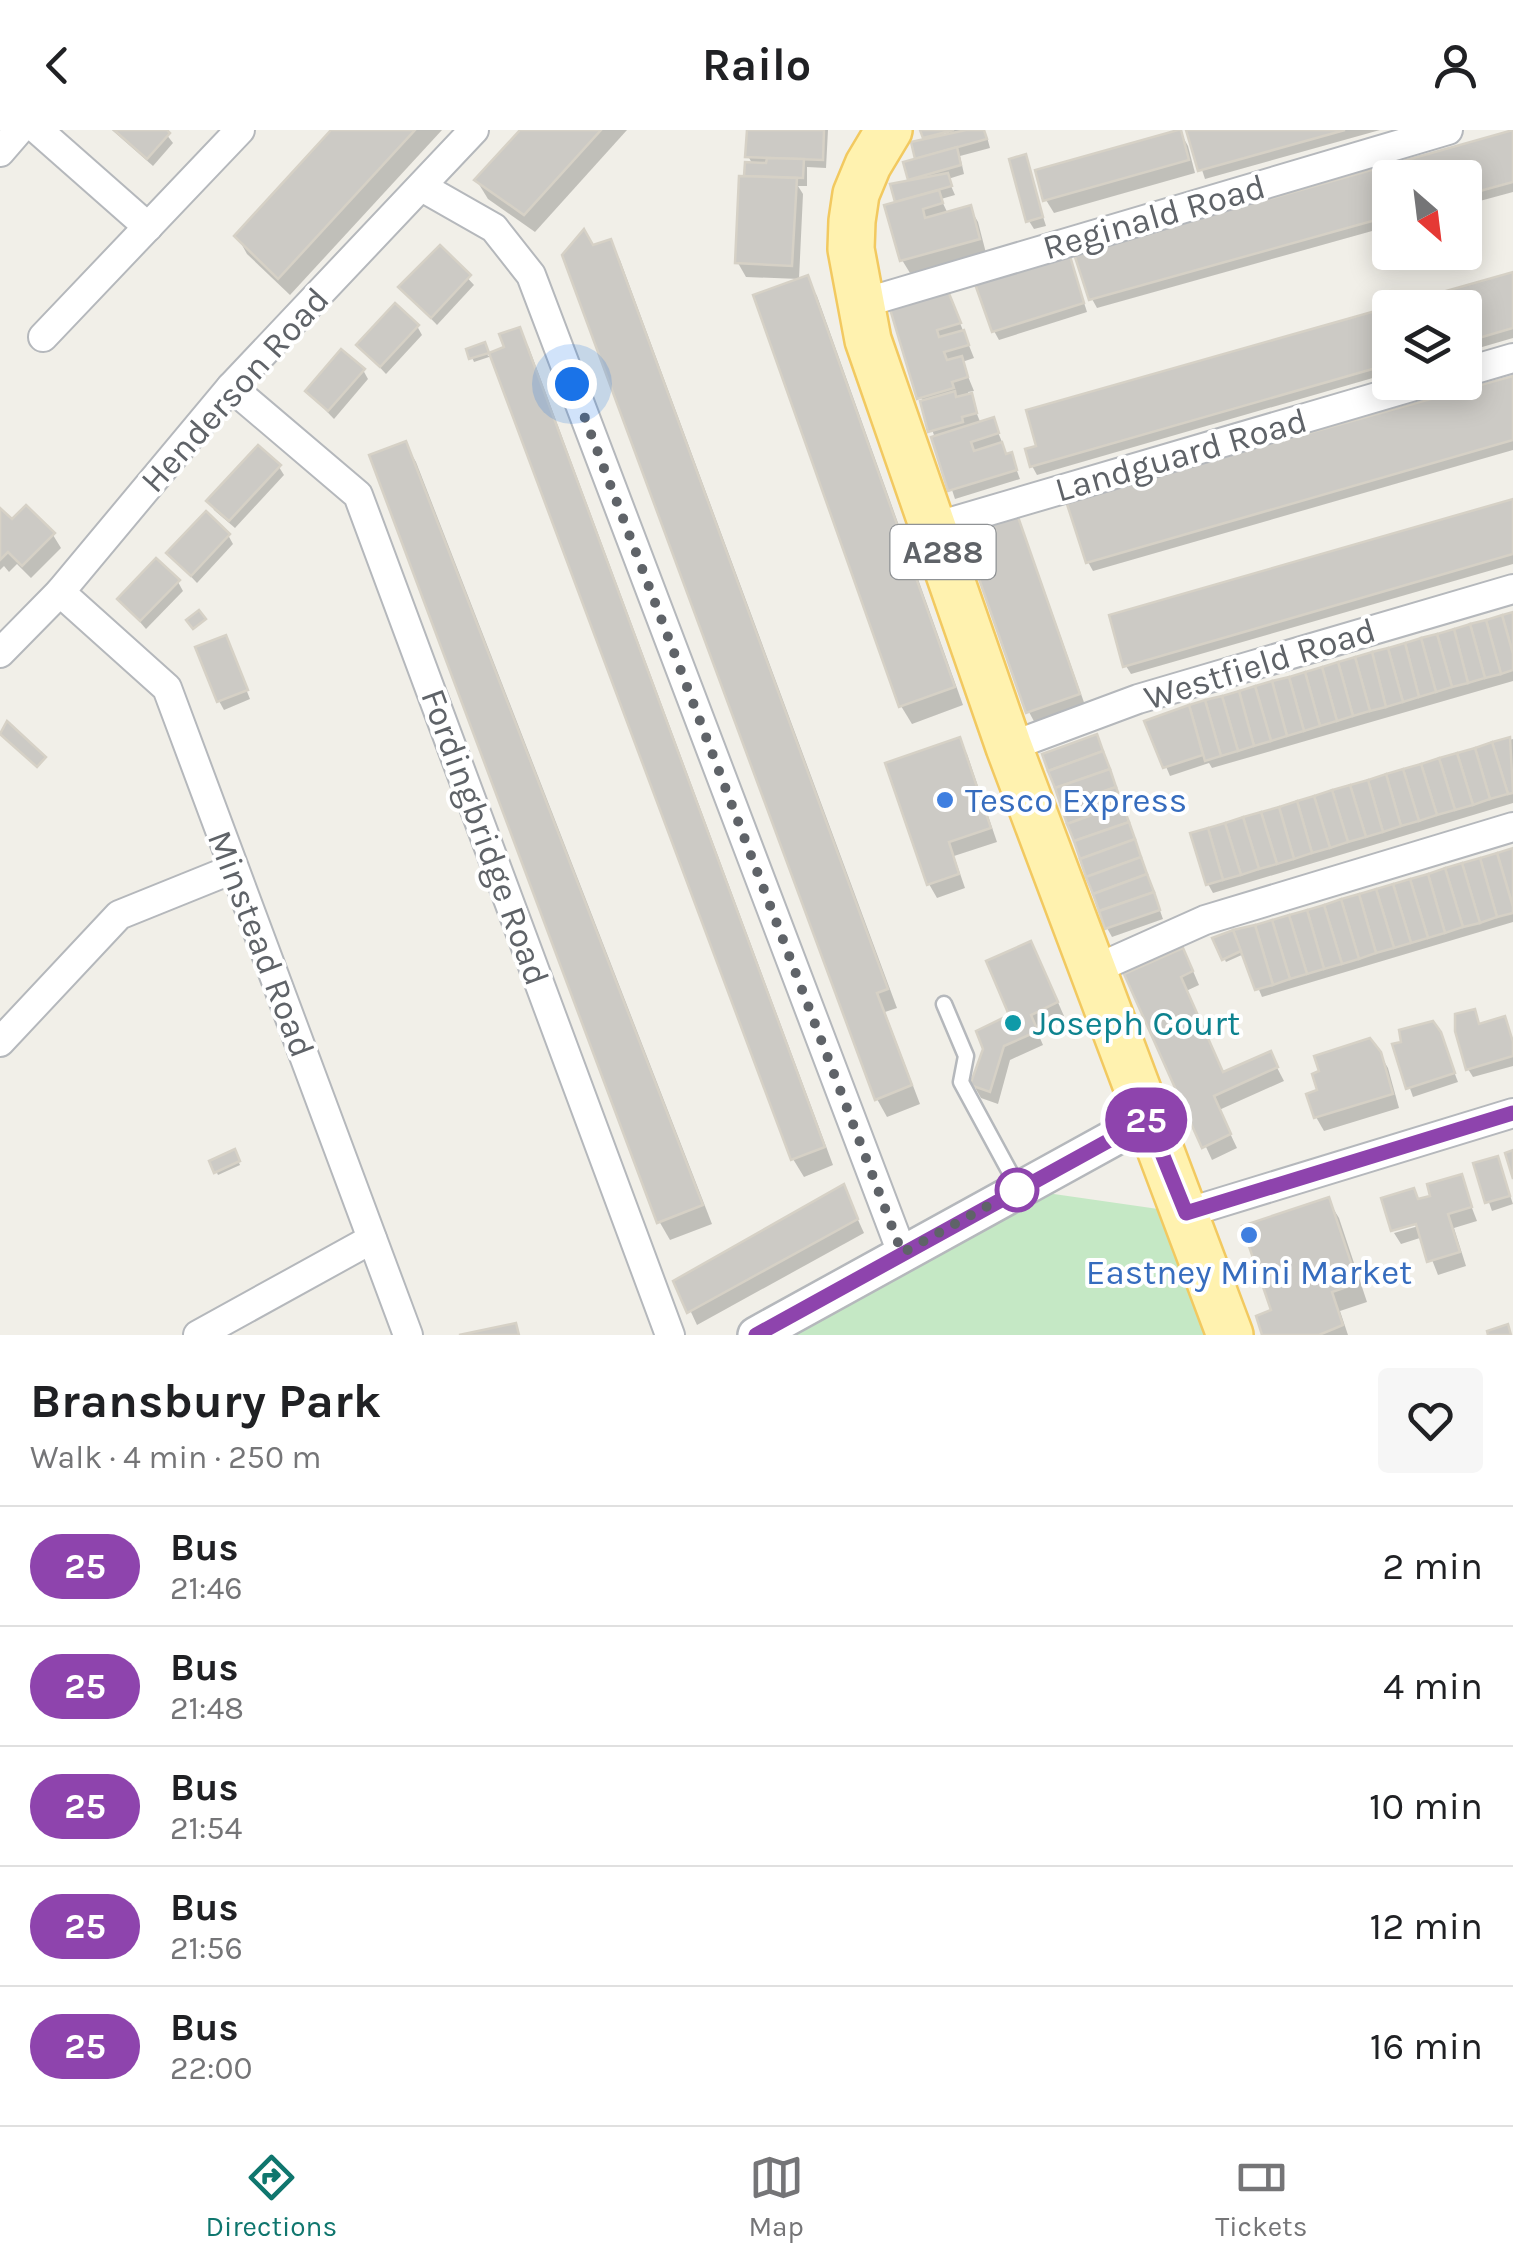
<!DOCTYPE html>
<html lang="en">
<head>
<meta charset="utf-8">
<style>
  body { margin:0; font-family:Karla,sans-serif; background:#f6f6f6; color:#202124; height:100vh; display:flex; flex-direction:column; font-size:38px; white-space:nowrap }
  * { box-sizing:border-box; margin:0 }
  p { font-size:32px; color:#757577 }
  .icon { flex:none; width:55px; height:55px; fill:none; stroke:currentColor; stroke-width:2; stroke-linecap:round; stroke-linejoin:round }
  .map { position:relative; height:1205px; overflow:hidden }
  .details { display:flex; flex-direction:column; background:#fff; flex:1 }
  .details>* { flex:none }
  .badge { padding:0 20px; border-radius:32px; font-size:35px; line-height:65px }
  .needle { width:65px; rotate:152deg }
  .controls { position:absolute; left:1372px; top:30px; display:grid; gap:20px }
  .controls a { display:grid; place-items:center; width:110px; height:110px; border-radius:10px; background:#fff; box-shadow:0 5px 25px #0003; font-size:50px }
  .you { position:absolute; width:50px; height:50px; margin:-25px; border:8px solid #fff; border-radius:50%; background:#1a73e8; box-shadow:0 0 0 15px #1a73e833 }
  .map>.badge { position:absolute; translate:-50% -50%; box-shadow:0 0 0 5px #fff }
  .round { display:grid; place-items:center; flex:none; width:105px; height:105px; border-radius:10px; background:#f6f6f6 }
  .head { display:flex; align-items:center; justify-content:space-between; height:170px; padding:0 30px }
  h1 { font-size:48px; font-weight:700; line-height:75px }
  ul { padding:0; list-style:none }
  li { display:flex; align-items:center; gap:30px; height:120px; padding:0 30px; border-top:2px solid #e0e0e0 }
  li div { flex:1 }
  li b { display:block; font-size:38px }
  li em { font-style:normal }
  li .badge { min-width:110px; font-weight:700; text-align:center }
  header { display:flex; justify-content:space-between; align-items:center; height:130px; padding:0 30px; background:#fff; font-size:45px; font-weight:700 }
  .tabs { display:flex; justify-content:space-around; align-items:center; height:140px; border-top:2px solid #e0e0e0; background:#fff; font-size:28px; color:#757577 }
  .tabs a { display:grid; justify-items:center; gap:5px }
  .tabs .active { color:#0f766e }
  .map>svg:first-child { display:block }
  .green { fill:#c5e8c5 }
  .shadow { fill:#0003 }
  .building { fill:#cccac5; stroke:#d6d1c6; stroke-width:2.5 }
  .lines { fill:none; stroke-linecap:round; stroke-linejoin:round }
  .service-casing { stroke:#b5b8bc; stroke-width:19 }
  .minor-casing { stroke:#b5b8bc; stroke-width:32 }
  .tertiary-casing { stroke:#b5b8bc; stroke-width:40 }
  .primary-casing { stroke:#f2c960; stroke-width:50 }
  .service { stroke:#fff; stroke-width:14 }
  .minor { stroke:#fff; stroke-width:28 }
  .tertiary { stroke:#fff; stroke-width:35 }
  .primary { stroke:#fff2af; stroke-width:45 }
  .line-casing { stroke:#fff; stroke-width:22 }
  .line { stroke:#8e44ad; stroke-width:15 }
  .walk { stroke:#5f6368; stroke-width:10; stroke-dasharray:0 18 }
  .shop-dot { fill:#3f7fe0; stroke:#fff; stroke-width:4 }
  .culture-dot { fill:#0f9aa8; stroke:#fff; stroke-width:4 }
  .stop-dot { fill:#fff; stroke:#8e44ad; stroke-width:5 }
  .labels { text-anchor:middle; dominant-baseline:central; stroke-width:8; stroke-linejoin:round; paint-order:stroke }
  .shield { fill:#fff; stroke:#8f9295; stroke-width:2.5 }
  .shield-label { font-size:32px; font-weight:bold; fill:#5f6368 }
  .street-label { font-size:35px; fill:#5f6368; stroke:#fff }
  .shop-label { font-size:35px; fill:#366cbe; stroke:#fff; text-anchor:start }
  .culture-label { font-size:35px; fill:#0d838f; stroke:#fff; text-anchor:start }
</style>
</head>
<body>
<header><svg class="icon" aria-label="back" viewBox="0 0 24 24"><path d="M15 5l-7 7 7 7"/></svg>Railo<svg class="icon" aria-label="person" viewBox="0 0 24 24"><circle cx="12" cy="8" r="4"/><path d="M4 21q1-7 8-7t8 7"/></svg></header>
<div class="map">
<svg width="1513" height="1205" viewBox="0 0 1513 1205">
  <rect width="100%" height="100%" fill="#f1efe8"/>
  <!-- green -->
  <path class="green" d="M1019 1059 1186 1083 1230 1205H756Z"/>
  <!-- shadow -->
  <g class="shadow">
    <path d="M112 0H163L173 13 153 36Z"/>
    <path d="M334 0H442L290 165 247 124 237 106Z"/>
    <path d="M523 0H627L535 102 488 69 477 51Z"/>
    <path d="M749 0H828L826 38 807 37V56H798L803 64 799 149 746 147 738 133 747 34 753 35 748 26Z"/>
    <path d="M923 0H941L946 8H952L947 0H983L987 7 990 18 960 26 964 44 948 49 955 65 941 69 948 84 970 78 978 92 986 123 910 143 902 130 897 71 911 52 906 34 918 30 926 10Z"/>
    <path d="M1189 0H1380L1205 49Z"/>
    <path d="M1180 2 1188 16 1195 43 1054 83 1046 70Z"/>
    <path d="M1513 2V62L1465 75V48H1390V96L1097 178 1092 169 1078 125Z"/>
    <path d="M1024 27 1046 96 1034 99 1029 91Z"/>
    <path d="M610 112 620 130 897 878 885 882 920 974 887 987 877 969 592 118Z"/>
    <path d="M440 118 474 155 437 195 402 158Z"/>
    <path d="M1073 138 1087 182 999 210 994 201Z"/>
    <path d="M1513 145V208L1465 222V178Z"/>
    <path d="M807 148 817 166 963 575 912 594 901 576Z"/>
    <path d="M954 178 974 228 962 232 974 261 968 262 981 294 993 290 1002 312 1000 313 1007 327 1011 325 1020 349 955 369 893 181Z"/>
    <path d="M1390 180V243L1037 345 1032 336 1028 321Z"/>
    <path d="M417 196 422 205 386 244 359 215Z"/>
    <path d="M519 200 529 218 833 1035 804 1047 793 1029 492 226 474 232 469 220 486 219 488 226 507 219Z"/>
    <path d="M363 240 368 249 334 289 308 262Z"/>
    <path d="M1513 249V320L1093 441 1088 432Z"/>
    <path d="M405 314 416 332 712 1094 670 1110 659 1091Z"/>
    <path d="M279 337 284 345 235 398 214 380 210 371Z"/>
    <path d="M1513 371V434L1131 544 1126 536Z"/>
    <path d="M0 381 12 393 53 405 61 418 31 448 17 434 9 442 4 436 0 440Z"/>
    <path d="M1016 387 1023 400 1086 578 1036 595 1029 582Z"/>
    <path d="M228 405 233 414 197 453 169 423Z"/>
    <path d="M178 452 183 461 146 499 120 469Z"/>
    <path d="M1513 485V551L1212 638 1209 633 1170 646 1147 592Z"/>
    <path d="M229 517 250 569 224 580 219 571Z"/>
    <path d="M1513 609V673L1213 763 1208 754 1193 705Z"/>
    <path d="M959 610 967 624 997 712 954 726 965 758 937 768 929 754Z"/>
    <path d="M1101 615 1163 789 1112 807 1107 798Z"/>
    <path d="M1513 720V792L1262 867 1244 824 1226 832 1215 809Z"/>
    <path d="M1038 827 1064 886 1036 899 1043 915 1010 930 998 974 981 968 973 954 986 919 1012 886Z"/>
    <path d="M1190 834 1199 855 1186 861 1223 945 1270 924 1284 951 1219 980 1237 1018 1212 1030 1127 845Z"/>
    <path d="M1474 882 1480 896 1504 889 1513 911V936L1473 947 1468 939Z"/>
    <path d="M1439 903 1458 952 1413 967 1395 916Z"/>
    <path d="M1379 923 1388 938 1399 978 1324 1001 1316 987Z"/>
    <path d="M234 1022 240 1035 218 1045 212 1032Z"/>
    <path d="M1497 1028 1513 1074 1492 1081 1476 1035Z"/>
    <path d="M1460 1047 1477 1091 1454 1098 1466 1136 1438 1145 1423 1107 1401 1114 1394 1103 1429 1093 1419 1071 1434 1067Z"/>
    <path d="M843 1057 864 1103 697 1195 677 1152Z"/>
    <path d="M1328 1070 1339 1088 1367 1172 1340 1181 1348 1205H1265Z"/>
  </g>
  <!-- building -->
  <g class="building">
    <path d="M114 0H167L170 3 147 29Z"/>
    <path d="M331 0H415L278 149 234 106Z"/>
    <path d="M520 0H601L524 85 474 50Z"/>
    <path d="M747 0H824L823 30 745 27Z"/>
    <path d="M920 0H954L923 8Z"/>
    <path d="M966 0H984L987 9 915 29 911 12Z"/>
    <path d="M1178 0H1181L1189 30 1043 71 1035 40Z"/>
    <path d="M1186 0H1345L1198 41Z"/>
    <path d="M1513 0V52L1465 65V48H1390V86L1089 170 1074 124Z"/>
    <path d="M957 17 961 35 908 50 903 32Z"/>
    <path d="M1026 24 1043 87 1026 92 1009 29Z"/>
    <path d="M767 28 804 29 803 48 744 46 745 32 766 33Z"/>
    <path d="M948 43 952 56 895 72 890 54Z"/>
    <path d="M739 46 797 48 792 136 735 133Z"/>
    <path d="M939 60 943 73 923 79 925 88 971 75 980 109 900 131 884 75Z"/>
    <path d="M584 99 593 115 611 109 888 859 877 863 912 955 875 970 562 125Z"/>
    <path d="M440 115 471 145 431 188 398 157Z"/>
    <path d="M1070 126 1084 173 992 202 975 154Z"/>
    <path d="M1513 142V198L1465 212V178H1390V234L1030 337 1025 319 1036 316 1026 280Z"/>
    <path d="M808 145 955 557 899 577 753 165Z"/>
    <path d="M948 161 961 193 937 200 939 207 964 200 969 215 944 222 947 230 962 226 968 247 952 252 954 258 917 269 890 179Z"/>
    <path d="M395 173 419 195 380 237 356 215Z"/>
    <path d="M520 197 825 1017 791 1030 489 223 504 217 499 204Z"/>
    <path d="M485 212 489 223 469 229 466 219Z"/>
    <path d="M341 219 365 239 328 281 305 261Z"/>
    <path d="M1513 246V310L1086 433 1066 371Z"/>
    <path d="M955 261 956 267 972 263 977 283 962 287 963 292 928 302 920 271Z"/>
    <path d="M994 287 999 303 971 312 974 321 1002 312 1006 324 1012 322 1017 340 948 361 931 307Z"/>
    <path d="M406 311 703 1075 657 1093 369 325Z"/>
    <path d="M258 315 281 335 229 391 206 371Z"/>
    <path d="M1513 369V424L1123 537 1109 485Z"/>
    <path d="M26 375 55 403 22 436 8 422 0 430V378L12 389Z"/>
    <path d="M206 381 230 404 191 446 166 423Z"/>
    <path d="M1017 384 1080 564 1026 583 963 403Z"/>
    <path d="M156 428 180 450 140 491 117 469Z"/>
    <path d="M199 480 206 489 193 499 186 490Z"/>
    <path d="M1513 482V524L1502 485Z"/>
    <path d="M1502 485 1513 524V540L1501 544 1486 490Z"/>
    <path d="M1486 490 1501 544 1485 548 1470 494Z"/>
    <path d="M1470 494 1485 548 1468 553 1454 499Z"/>
    <path d="M1454 499 1468 553 1452 557 1437 504Z"/>
    <path d="M1437 504 1452 557 1436 562 1421 508Z"/>
    <path d="M226 505 248 560 217 572 195 517Z"/>
    <path d="M1421 508 1436 562 1419 567 1405 513Z"/>
    <path d="M1405 513 1419 567 1403 572 1388 518Z"/>
    <path d="M1388 518 1403 572 1386 577 1372 522Z"/>
    <path d="M1372 522 1386 577 1370 581 1355 527Z"/>
    <path d="M1355 527 1370 581 1353 586 1338 532Z"/>
    <path d="M1338 532 1353 586 1337 591 1322 537Z"/>
    <path d="M1322 537 1337 591 1320 596 1305 542Z"/>
    <path d="M1305 542 1320 596 1304 601 1289 547Z"/>
    <path d="M1289 547 1304 601 1287 606 1272 551Z"/>
    <path d="M1272 551 1287 606 1271 611 1255 556Z"/>
    <path d="M1255 556 1271 611 1254 616 1239 561Z"/>
    <path d="M1239 561 1254 616 1238 621 1222 566Z"/>
    <path d="M1222 566 1238 621 1221 626 1205 570Z"/>
    <path d="M1205 570 1221 626 1205 631 1189 575Z"/>
    <path d="M1189 575 1203 625 1163 638 1144 591Z"/>
    <path d="M7 591 46 627 37 637 0 604Z"/>
    <path d="M1097 604 1103 621 1048 641 1042 624Z"/>
    <path d="M960 607 991 698 949 712 959 744 927 755 885 633Z"/>
    <path d="M1510 607 1513 663 1508 664 1492 612Z"/>
    <path d="M1492 612 1508 664 1490 669 1475 618Z"/>
    <path d="M1475 618 1490 669 1473 675 1457 623Z"/>
    <path d="M1103 621 1110 639 1055 658 1048 641Z"/>
    <path d="M1457 623 1473 675 1455 680 1439 628Z"/>
    <path d="M1439 628 1455 680 1437 685 1421 634Z"/>
    <path d="M1421 634 1437 685 1419 691 1403 639Z"/>
    <path d="M1110 639 1116 657 1061 676 1055 658Z"/>
    <path d="M1403 639 1419 691 1401 696 1386 644Z"/>
    <path d="M1386 644 1401 696 1383 702 1368 650Z"/>
    <path d="M1368 650 1383 702 1366 707 1350 655Z"/>
    <path d="M1350 655 1366 707 1348 712 1332 660Z"/>
    <path d="M1116 657 1122 674 1067 694 1061 676Z"/>
    <path d="M1332 660 1348 712 1330 718 1314 666Z"/>
    <path d="M1314 666 1330 718 1312 723 1297 671Z"/>
    <path d="M1297 671 1312 723 1294 729 1279 677Z"/>
    <path d="M1122 674 1129 692 1074 711 1067 694Z"/>
    <path d="M1279 677 1294 729 1277 734 1261 682Z"/>
    <path d="M1261 682 1277 734 1259 739 1243 687Z"/>
    <path d="M1243 687 1259 739 1241 745 1225 693Z"/>
    <path d="M1129 692 1135 709 1080 729 1074 711Z"/>
    <path d="M1225 693 1241 745 1223 750 1208 698Z"/>
    <path d="M1208 698 1223 750 1206 755 1190 703Z"/>
    <path d="M1135 709 1141 727 1086 747 1080 729Z"/>
    <path d="M1513 718V777L1497 723Z"/>
    <path d="M1497 723 1513 777V783L1497 787 1480 728Z"/>
    <path d="M1141 727 1147 744 1093 764 1086 747Z"/>
    <path d="M1480 728 1497 787 1480 793 1462 733Z"/>
    <path d="M1462 733 1480 793 1463 797 1445 738Z"/>
    <path d="M1445 738 1463 797 1445 803 1428 744Z"/>
    <path d="M1147 744 1154 762 1099 781 1093 764Z"/>
    <path d="M1428 744 1445 803 1428 808 1410 749Z"/>
    <path d="M1410 749 1428 808 1411 813 1393 754Z"/>
    <path d="M1393 754 1411 813 1394 818 1376 759Z"/>
    <path d="M1376 759 1394 818 1376 823 1359 764Z"/>
    <path d="M1154 762 1160 780 1105 799 1099 781Z"/>
    <path d="M1359 764 1376 823 1359 829 1341 769Z"/>
    <path d="M1341 769 1359 829 1342 834 1324 775Z"/>
    <path d="M1324 775 1342 834 1324 839 1307 780Z"/>
    <path d="M1307 780 1324 839 1307 844 1289 785Z"/>
    <path d="M1289 785 1307 844 1290 849 1272 790Z"/>
    <path d="M1272 790 1290 849 1273 855 1255 795Z"/>
    <path d="M1255 795 1273 855 1255 860 1233 800Z"/>
    <path d="M1233 800 1241 821 1222 830 1212 808Z"/>
    <path d="M1031 811 1058 872 1031 885 1038 901 1004 916 990 962 970 955 983 919 976 901 1009 885 986 831Z"/>
    <path d="M1183 818 1193 841 1181 847 1223 942 1271 921 1278 937 1214 966 1231 1004 1202 1018 1124 844Z"/>
    <path d="M1475 879 1479 894 1505 886 1513 912V926L1466 940 1455 901V884Z"/>
    <path d="M1433 891 1441 902 1455 943 1406 959 1392 914 1401 912 1399 900Z"/>
    <path d="M1370 908 1381 922 1393 964 1314 988 1306 964 1317 960 1312 944 1319 941 1314 926Z"/>
    <path d="M235 1019 240 1031 214 1043 209 1031Z"/>
    <path d="M1513 1020V1049L1505 1023Z"/>
    <path d="M1498 1026 1510 1066 1485 1073 1473 1033Z"/>
    <path d="M1462 1044 1472 1077 1448 1084 1460 1122 1427 1132 1416 1094 1391 1101 1381 1068 1414 1058 1418 1069 1430 1066 1427 1054Z"/>
    <path d="M844 1054 858 1089 687 1183 673 1151Z"/>
    <path d="M1329 1067 1358 1153 1332 1162 1343 1195 1319 1205H1262L1256 1186 1271 1180 1242 1096Z"/>
    <path d="M516 1193 519 1205H459Z"/>
    <path d="M1508 1194 1511 1205H1488L1487 1201Z"/>
  </g>
  <g class="lines">
    <defs>
      <path id="service" d="M944 874 966 926 961 952 1019 1059"/>
      <g id="minor">
        <path d="M38 0 148 97"/>
        <path d="M0 22 19 0"/>
        <path d="M422 57 494 98 531 145 902 1123"/>
        <path d="M860 174 1448 0"/>
        <path d="M43 207 240 0"/>
        <path d="M1465 242 1513 228"/>
        <path d="M231 257 358 365 670 1205"/>
        <path d="M934 397 1428 252"/>
        <path d="M60 462 167 558 408 1205"/>
        <path d="M0 523 60 462 231 257 474 0"/>
        <path d="M1009 617 1138 569 1513 459"/>
        <path d="M1091 841 1205 790 1513 697"/>
        <path d="M0 912 119 785 233 739"/>
        <path d="M1186 1083 1513 983"/>
        <path d="M198 1205 372 1109"/>
      </g>
      <path id="tertiary" d="M756 1205 1148 989"/>
      <path id="primary" d="M889 0 868 35 856 64 852 91 851 119 868 210 1009 617 1230 1205"/>
    </defs>
    <!-- service casing -->
    <use href="#service" class="service-casing"/>
    <!-- minor casing -->
    <use href="#minor" class="minor-casing"/>
    <!-- tertiary casing -->
    <use href="#tertiary" class="tertiary-casing"/>
    <!-- primary casing -->
    <use href="#primary" class="primary-casing"/>
    <!-- service -->
    <use href="#service" class="service"/>
    <!-- minor -->
    <use href="#minor" class="minor"/>
    <!-- tertiary -->
    <use href="#tertiary" class="tertiary"/>
    <!-- primary -->
    <use href="#primary" class="primary"/>
  </g>
  <g class="lines">
    <defs>
      <path id="line" d="M756 1205 1148 989 1186 1083 1513 983"/>
    </defs>
    <!-- line casing -->
    <use href="#line" class="line-casing"/>
    <!-- line -->
    <use href="#line" class="line"/>
    <!-- walk -->
    <path class="walk" d="M572 254 902 1123 1017 1060"/>
  </g>
  <!-- markers -->
  <g class="shop-dot">
    <circle cx="945" cy="670" r="10"/>
    <circle cx="1249" cy="1105" r="10"/>
  </g>
  <circle class="culture-dot" cx="1013" cy="893" r="10"/>
  <circle class="stop-dot" cx="1017" cy="1060" r="20"/>
  <g class="labels">
    <!-- shield labels -->
    <rect class="shield" x="890.5" y="395" width="105" height="54" rx="8"/>
    <g class="shield-label">
      <text x="943" y="422">A288</text>
    </g>
    <!-- street labels -->
    <g class="street-label">
      <text transform="translate(1154 87) rotate(-16)">Reginald Road</text>
      <text transform="translate(235 260) rotate(-48)">Henderson Road</text>
      <text transform="translate(1181 325) rotate(-16)">Landguard Road</text>
      <text transform="translate(1260 534) rotate(-17)">Westfield Road</text>
      <text transform="translate(485 707) rotate(70)">Fordingbridge Road</text>
      <text transform="translate(261 814) rotate(69)">Minstead Road</text>
    </g>
    <!-- shop labels -->
    <g class="shop-label">
      <text x="965" y="670">Tesco Express</text>
      <text x="1249" y="1142" text-anchor="middle">Eastney Mini Market</text>
    </g>
    <!-- culture labels -->
    <g class="culture-label">
      <text x="1033" y="893">Joseph Court</text>
    </g>
  </g>
</svg>
<div class="controls">
<a><svg class="needle" viewBox="-14 -14 28 28"><path d="M0-13l5 13h-10z" fill="#e53935"/><path d="M0 13l5-13h-10z" fill="#757577"/></svg></a>
<a><svg class="icon" aria-label="layers" viewBox="0 0 24 24"><path d="M12 4l9 5-9 5-9-5zM3 14l9 5 9-5"/></svg></a>
</div>
<div class="you" style="left:572px;top:254px"></div>
<b class="badge" style="left:1146px;top:990px;background:#8e44ad;color:#fff">25</b>
</div>
<section class="details">
<div class="head"><div><h1>Bransbury Park</h1><p>Walk · 4 min · 250 m</p></div><a class="round"><svg class="icon" aria-label="heart" viewBox="0 0 24 24"><path d="M12 20l-8-8c-3-5 5-10 8-4 3-6 11-1 8 4z"/></svg></a></div>
<ul>
<li><span class="badge" style="background:#8e44ad;color:#fff">25</span><div><b>Bus</b><p>21:46</p></div><em>2 min</em></li>
<li><span class="badge" style="background:#8e44ad;color:#fff">25</span><div><b>Bus</b><p>21:48</p></div><em>4 min</em></li>
<li><span class="badge" style="background:#8e44ad;color:#fff">25</span><div><b>Bus</b><p>21:54</p></div><em>10 min</em></li>
<li><span class="badge" style="background:#8e44ad;color:#fff">25</span><div><b>Bus</b><p>21:56</p></div><em>12 min</em></li>
<li><span class="badge" style="background:#8e44ad;color:#fff">25</span><div><b>Bus</b><p>22:00</p></div><em>16 min</em></li>
</ul>
</section>
<nav class="tabs">
<a class="active"><svg class="icon" aria-label="directions" viewBox="0 0 24 24"><path d="M12 3l9 9-9 9-9-9zM9 14v-3h6M13 9l2 2-2 2"/></svg>Directions</a>
<a><svg class="icon" aria-label="map" viewBox="0 0 24 24"><path d="M3 6l6-2 6 2 6-2v14l-6 2-6-2-6 2zM9 4v14M15 6v14"/></svg>Map</a>
<a><svg class="icon" aria-label="tickets" viewBox="0 0 24 24"><path d="M3 7h18v10H3zM15 7v10"/></svg>Tickets</a>
</nav>
</body>
</html>
